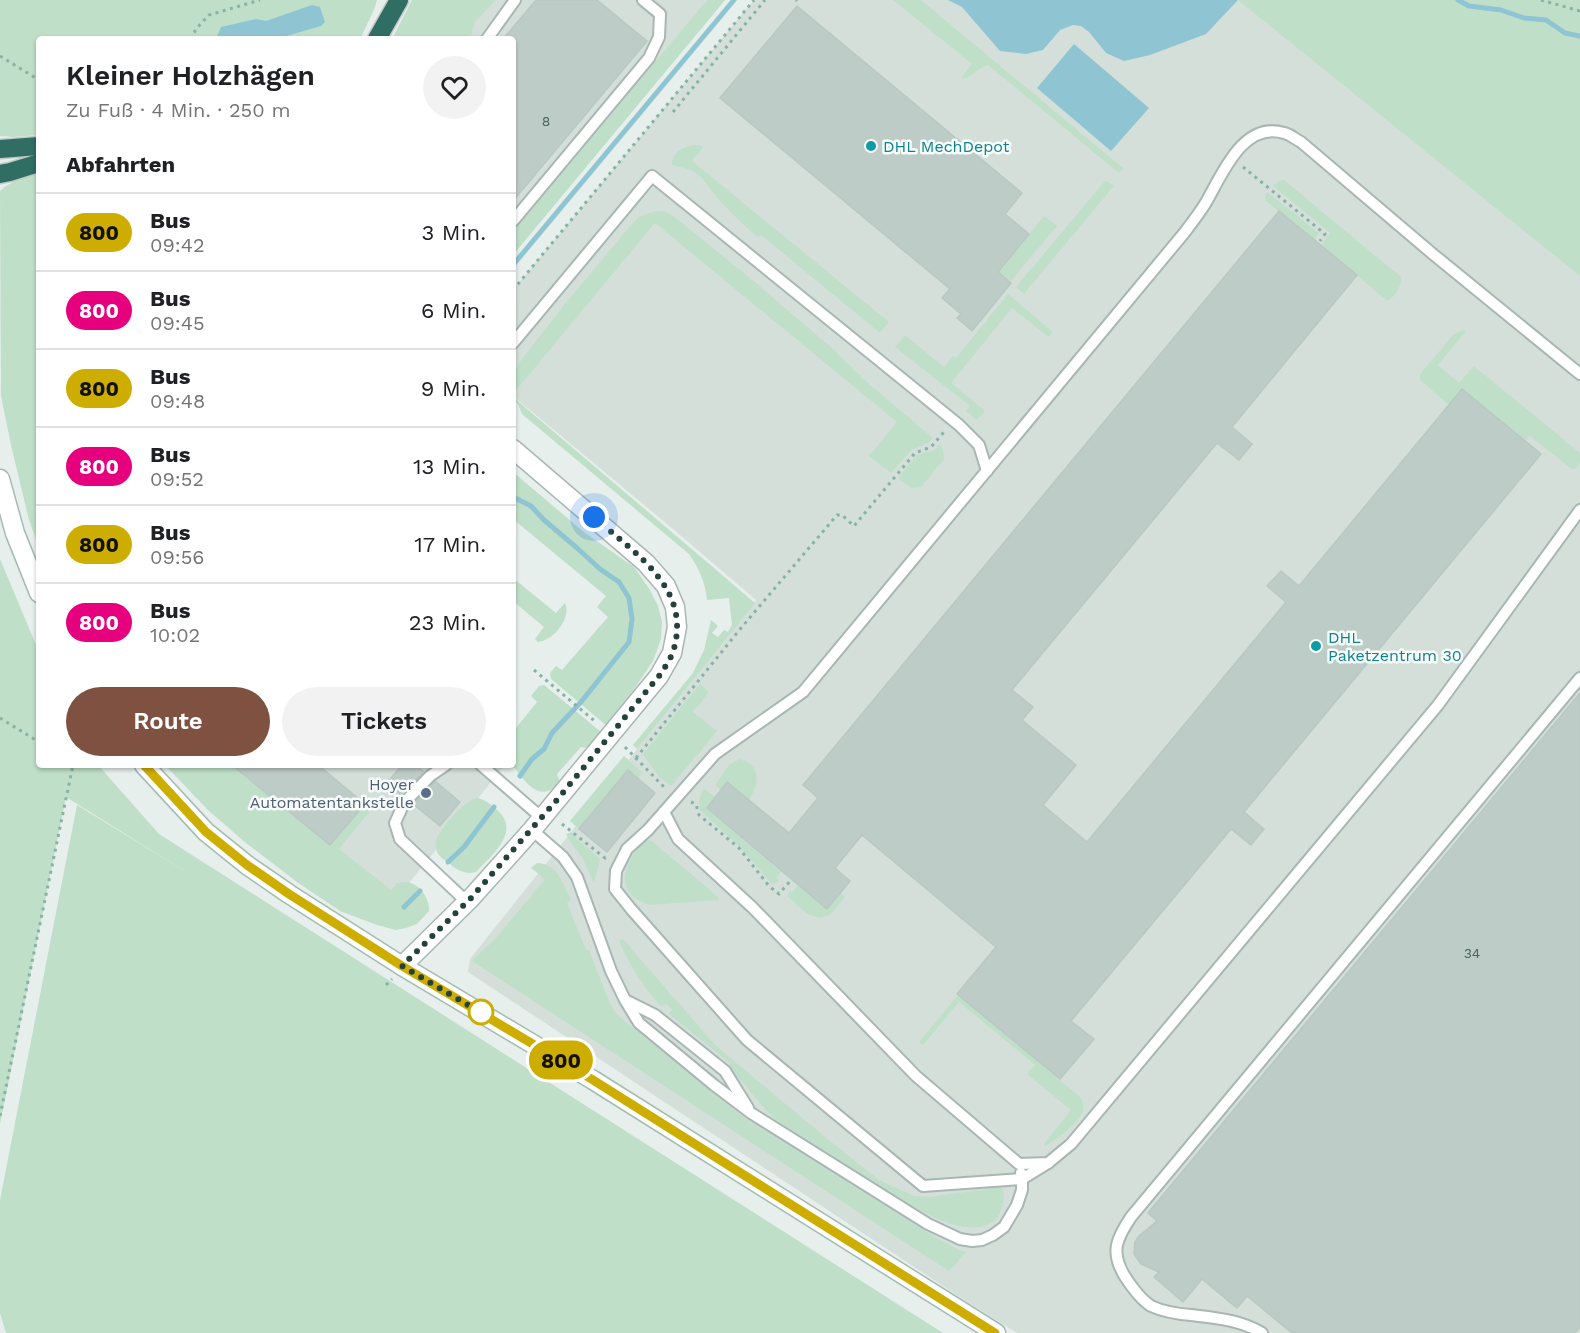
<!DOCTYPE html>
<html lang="de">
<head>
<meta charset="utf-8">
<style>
  body { margin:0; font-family:"Work Sans",sans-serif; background:#f2f2f2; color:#202124; height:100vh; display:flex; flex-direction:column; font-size:22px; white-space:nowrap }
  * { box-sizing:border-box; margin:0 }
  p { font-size:20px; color:#757577 }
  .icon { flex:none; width:33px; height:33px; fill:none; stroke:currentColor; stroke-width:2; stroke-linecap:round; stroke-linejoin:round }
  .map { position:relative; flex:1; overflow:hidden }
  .side { position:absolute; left:36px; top:36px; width:480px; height:732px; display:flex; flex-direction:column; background:#fff; border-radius:6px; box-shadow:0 2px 4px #0004 }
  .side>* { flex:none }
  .badge { padding:0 12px; border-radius:20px; font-size:21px; line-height:39px }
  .you { position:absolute; width:30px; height:30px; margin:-15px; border:4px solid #fff; border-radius:50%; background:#1a73e8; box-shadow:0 0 0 9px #1a73e833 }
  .map>.badge { position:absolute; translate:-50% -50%; box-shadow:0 0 0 3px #fff }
  h2 { padding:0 30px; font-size:22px; line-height:54px }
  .round { display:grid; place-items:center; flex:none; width:63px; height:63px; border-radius:32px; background:#f2f2f2 }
  .overview { display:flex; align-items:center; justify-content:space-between; height:102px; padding:0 30px }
  h1 { font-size:28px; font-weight:600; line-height:45px }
  .cta { display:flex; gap:12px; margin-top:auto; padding:12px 30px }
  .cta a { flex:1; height:69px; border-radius:36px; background:#7e5140; color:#fff; font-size:24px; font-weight:600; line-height:69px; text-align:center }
  .cta a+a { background:#f2f2f2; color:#202124 }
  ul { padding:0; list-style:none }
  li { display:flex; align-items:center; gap:18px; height:78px; padding:0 30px; border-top:2px solid #e0e0e0 }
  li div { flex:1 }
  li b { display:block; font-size:22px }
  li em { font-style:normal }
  li .badge { min-width:66px; font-weight:700; text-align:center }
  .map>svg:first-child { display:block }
  .built { fill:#d4dfda }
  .green { fill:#bfdfc9 }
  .water { fill:#8fc5d2 }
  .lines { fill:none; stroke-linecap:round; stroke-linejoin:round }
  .stream { stroke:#8fc5d2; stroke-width:5 }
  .building { fill:#beccc7; stroke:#b8c8c2; stroke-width:1.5 }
  .lane-casing { stroke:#a8b7b3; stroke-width:14 }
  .street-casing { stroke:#a8b7b3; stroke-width:21 }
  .secondary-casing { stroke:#a4bab3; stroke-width:21 }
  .highway-casing { stroke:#c2cac8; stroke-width:21 }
  .path { stroke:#87b2a6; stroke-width:3; stroke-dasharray:3 4.5; stroke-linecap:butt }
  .lane { stroke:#fff; stroke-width:10 }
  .street { stroke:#fff; stroke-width:18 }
  .secondary { stroke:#fff; stroke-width:18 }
  .highway { stroke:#306d63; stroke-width:18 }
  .line-casing { stroke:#fff; stroke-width:14 }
  .line { stroke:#cdad00; stroke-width:9 }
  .walk { stroke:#25413b; stroke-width:6; stroke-dasharray:0 10.8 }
  .culture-dot { fill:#0f9aa8; stroke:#f7fbf9; stroke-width:2 }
  .service-dot { fill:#5c6f8a; stroke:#f7fbf9; stroke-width:2 }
  .stop-dot { fill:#fff; stroke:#cdad00; stroke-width:3 }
  .labels { text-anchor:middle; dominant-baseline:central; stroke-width:5; stroke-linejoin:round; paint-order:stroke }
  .number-label { font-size:14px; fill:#4b645e }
  .culture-label { font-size:16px; fill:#0d838f; stroke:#f7fbf9; text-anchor:start }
  .service-label { font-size:16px; fill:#4e5e75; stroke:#f7fbf9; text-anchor:end }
</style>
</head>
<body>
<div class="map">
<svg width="1580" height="1333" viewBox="0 0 1580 1333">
  <rect width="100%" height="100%" fill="#e6efeb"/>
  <!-- built -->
  <g class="built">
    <path d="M459 0H725L513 254V39H438Z"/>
    <path d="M754 0H1553L1580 8V1333H1017L958 1296 468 972 470 959 756 600 673 529 513 396V290Z"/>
    <path d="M191 765H505L383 915Z"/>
  </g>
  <!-- green -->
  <g class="green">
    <path d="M0 0H377L374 10 360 39H39V135L13 137 0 136Z"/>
    <path d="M412 0H496L475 22 470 39H392Z"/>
    <path d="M707 0H725L513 255V232Z"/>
    <path d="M893 0H921L1123 168 1119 173 988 65C978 67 973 77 963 79L961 78 972 64Z"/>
    <path d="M1238 0H1580V276Z"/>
    <path d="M693 145H700L703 147 692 161 889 322 880 333 761 235 758 238C745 226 732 214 720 201 711 191 706 180 695 172 688 168 679 167 672 165 672 152 682 148 693 145Z"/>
    <path d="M39 173V548L29 520 11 445 1 396 0 191C10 181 26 177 39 173Z"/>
    <path d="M1284 180 1401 277C1402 286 1395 297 1387 301L1385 299 1321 245 1330 233 1273 186 1279 181Z"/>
    <path d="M1105 181H1107L1114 186 1024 294 1016 287Z"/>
    <path d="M1267 192 1319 233 1314 240 1266 201 1265 197Z"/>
    <path d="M656 211H664L672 215 756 283 834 350 869 384 933 438 928 443 911 450 891 473 869 456 897 422 655 223 518 388 513 391V374L522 359 565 304 632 224 640 216Z"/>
    <path d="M1044 216 1057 226 1010 282 998 272Z"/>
    <path d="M1008 294 1053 332 1049 337 1012 308 951 383 985 411 978 419 976 420 966 411 970 406 895 347 905 335 944 367 953 356 956 358Z"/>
    <path d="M1463 330 1466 331 1438 365 1459 383 1474 366 1580 453V463L1575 469H1572L1530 436 1525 441 1449 405 1420 380V375L1422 372 1453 335Z"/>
    <path d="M513 397 755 603 637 749 633 745 693 673 704 650 711 620 718 626 712 633 718 637 724 630 728 632 732 625 729 598 707 600C705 582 699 568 689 554L522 414 518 404 513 400Z"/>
    <path d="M939 444 943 449 944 459 921 487 911 488 898 478 917 455 935 450Z"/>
    <path d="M513 472 585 533 634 567 650 590 658 606 662 622 661 639 653 661 624 704 607 726 551 679 550 673 556 666 562 670 608 617 597 607 606 596 513 519Z"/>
    <path d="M0 559 39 652V765H98L159 834 943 1333H6L0 1313V1200L77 805 196 878 66 797 0 1124Z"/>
    <path d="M513 578 556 613 565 603C572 618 553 641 538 642L535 639 544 627 513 601Z"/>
    <path d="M700 684 709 692 693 712 717 731 671 786 659 777 643 754Z"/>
    <path d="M544 685 601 732 588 748 581 747 557 774 560 782C539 805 526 782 512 765H513V726L516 728 537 702 531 696 539 686Z"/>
    <path d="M624 756 642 772 638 779 579 829 570 821Z"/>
    <path d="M740 759C762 765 759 785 749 800L721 790 715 785 729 765Z"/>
    <path d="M165 765H232L330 845 365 805 361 801 366 797 375 805 339 849 391 890 397 883C400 883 404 882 407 882 420 884 430 899 429 911L417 924 406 928 396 930 377 925 340 911 297 882 246 843 209 811Z"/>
    <path d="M705 789 715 797 707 809 781 872 776 878 779 881 776 883 772 884 741 848 700 810C698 802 699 794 705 789Z"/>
    <path d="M477 798C485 799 490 804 497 810 522 831 491 856 476 872 467 875 458 871 450 864 446 861 439 857 437 852 435 847 436 842 437 838 442 827 465 800 477 798Z"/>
    <path d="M572 832 577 839 600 859 594 883 582 857 574 847 566 834Z"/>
    <path d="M646 840 652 841 719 898V900L650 905C612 894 623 861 646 840Z"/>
    <path d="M537 863C557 863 564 885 571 900L567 903 586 950H589L610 1004 615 1012 621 1018 706 1088 746 1119 933 1236 959 1250 966 1252 949 1271 472 961 495 939 545 879 531 868Z"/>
    <path d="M798 885 827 909 841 893 845 897C840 902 835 911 829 915 813 924 799 906 788 897V894L790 891 792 892Z"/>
    <path d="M623 939 715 1045 830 1141 879 1180 914 1196 929 1197 1001 1187C1006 1195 1004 1204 1000 1213 992 1228 975 1229 959 1226 934 1221 911 1204 889 1191 851 1168 814 1144 776 1120 758 1104 746 1084 729 1068L731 1064 669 1014 672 1010 666 1003 662 1007C643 987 630 966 619 941Z"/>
    <path d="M958 995 1081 1098C1083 1103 1085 1107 1082 1113 1078 1124 1056 1140 1045 1146L1044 1144 1071 1110 1027 1074 1035 1065 959 1002 923 1045 919 1042Z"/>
  </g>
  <!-- water -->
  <g class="water">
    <path d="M948 0H1238L1206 34 1150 55 1124 61 1106 53 1089 32 1081 26 1073 25 1060 30 1043 50 1026 54 1000 51 962 7Z"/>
    <path d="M312 5 320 7 325 22 321 26 276 39H216L221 27 256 19 266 21Z"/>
    <path d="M1074 44 1149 108 1111 151 1037 88Z"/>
  </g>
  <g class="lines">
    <!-- stream -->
    <g class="stream">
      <path d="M1458 0 1469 6 1501 10 1524 18 1546 20 1565 33 1580 36"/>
      <path d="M513 265 734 0"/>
      <path d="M513 497 531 506 544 520 577 548 600 569 619 582 629 598 632 619 629 642 581 702 552 733 544 749 532 759 520 776"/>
      <path d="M448 862 464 847 494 807"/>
      <path d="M404 907 420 891"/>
    </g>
  </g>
  <!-- building -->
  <g class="building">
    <path d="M536 0H597L647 41 513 201V39H503Z"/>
    <path d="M797 6 1022 193 1005 214 1029 234 998 272 1011 283 972 331 957 318 961 314 942 298 950 289 720 98Z"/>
    <path d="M1279 211 1357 275 1232 427 1252 444 1239 460 1217 443 1012 690 1033 707 1022 720 1076 765 1043 805 1087 842 1286 602 1267 586 1281 571 1299 586 1462 389 1541 454 1244 812 1264 829 1251 845 1231 829 1071 1021 1094 1039 1060 1079 957 994 996 947 862 835 835 868 850 881 827 909 707 808 727 782 789 833 818 798 803 785Z"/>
    <path d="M1580 693V1327L1575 1333H1292L1247 1296 1237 1308 1202 1279 1183 1302 1154 1277 1159 1272 1141 1264 1134 1254 1135 1242 1138 1237 1157 1221 1148 1213Z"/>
    <path d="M232 765H318L365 804 330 845Z"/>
    <path d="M402 765H415L424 772 401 795 387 783Z"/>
    <path d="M628 770 655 793 607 852 579 829Z"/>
    <path d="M435 781 460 802 440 826 413 804Z"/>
  </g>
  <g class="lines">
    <defs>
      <g id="lane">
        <path d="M487 39 515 0"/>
        <path d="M513 221 649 58 659 37 660 14 643 0"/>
        <path d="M513 343 652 176 959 425 979 445 987 471"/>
        <path d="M446 765 430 776 404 803 395 823 400 839 467 902"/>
        <path d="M481 765 542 818"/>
        <path d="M664 812 678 839 753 908 916 1076 1019 1164 1048 1163 1071 1144 1438 705 1580 510"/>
        <path d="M532 830 563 857 577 877 611 971 625 1000 639 1023 714 1085 751 1113 928 1224 960 1239 972 1241 982 1240 993 1235 1004 1227 1017 1205 1022 1190V1179L1021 1173"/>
        <path d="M627 1001 655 1015 725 1071 748 1108"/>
        <path d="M1048 1163 1022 1179 923 1186 747 1040 631 909 615 889 616 871 627 849 648 830 715 754 803 692 1185 232C1193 221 1203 209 1209 197 1224 170 1245 121 1284 133 1290 134 1295 139 1301 142L1434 255 1580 374"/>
        <path d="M1262 1333C1241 1320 1216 1318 1191 1315 1178 1314 1164 1312 1151 1306 1140 1299 1131 1286 1124 1275 1110 1251 1117 1238 1131 1217L1580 678"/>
      </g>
      <path id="street" d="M402 966 471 898 532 830 659 676 672 653 677 627 675 607 666 586 646 563 513 449"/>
      <g id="secondary">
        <path d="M0 479 15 533 39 593"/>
        <path d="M144 765 206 832 247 865 289 894 402 966 593 1080 996 1333"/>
      </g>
      <g id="highway">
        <path d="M377 39 399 0"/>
        <path d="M0 149 39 146"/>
        <path d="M0 174 10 172 39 163"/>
      </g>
    </defs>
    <!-- lane casing -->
    <use href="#lane" class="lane-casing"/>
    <!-- street casing -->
    <use href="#street" class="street-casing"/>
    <!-- secondary casing -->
    <use href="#secondary" class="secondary-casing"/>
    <!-- highway casing -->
    <use href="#highway" class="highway-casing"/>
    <!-- path -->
    <g class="path">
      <path d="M796 0 797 1"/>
      <path d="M1541 0 1580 11"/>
      <path d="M190 39 197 28 209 15 260 0"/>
      <path d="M0 56 39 80"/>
      <path d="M673 112 765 0"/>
      <path d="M1243 167 1325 234 1320 241"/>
      <path d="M513 290 754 0"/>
      <path d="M534 670 597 723"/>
      <path d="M0 718 39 742"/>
      <path d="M625 747 666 789"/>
      <path d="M636 758 741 628 837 515H842L854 526 915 453 931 447 944 432"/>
      <path d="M691 802 696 804 699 815 739 848 769 886 779 894 791 880"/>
      <path d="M562 824 605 858 607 856"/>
      <path d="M386 985 392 979"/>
      <path d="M0 1116 73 765"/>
    </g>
    <!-- lane -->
    <use href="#lane" class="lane"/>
    <!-- street -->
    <use href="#street" class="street"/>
    <!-- secondary -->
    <use href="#secondary" class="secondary"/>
    <!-- highway -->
    <use href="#highway" class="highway"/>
  </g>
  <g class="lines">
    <defs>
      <path id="line" d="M144 765 206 832 247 865 289 894 402 966 593 1080 995 1333"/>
    </defs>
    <!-- line casing -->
    <use href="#line" class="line-casing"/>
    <!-- line -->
    <use href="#line" class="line"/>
    <!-- walk -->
    <path class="walk" d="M481 1012 488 1017 402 966 471 898 556 801 659 676C664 669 670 660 673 652 693 588 635 554 594 517"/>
  </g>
  <!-- markers -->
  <g class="culture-dot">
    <circle cx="871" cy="146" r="6"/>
    <circle cx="1316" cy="646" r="6"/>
  </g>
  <circle class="service-dot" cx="426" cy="793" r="6"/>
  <circle class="stop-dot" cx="481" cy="1012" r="12"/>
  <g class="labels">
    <!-- number labels -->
    <g class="number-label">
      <text x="546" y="121">8</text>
      <text x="1472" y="953">34</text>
    </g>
    <!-- culture labels -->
    <g class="culture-label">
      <text x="883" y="146">DHL MechDepot</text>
      <text x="1328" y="637">DHL<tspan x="1328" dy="18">Paketzentrum 30</tspan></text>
    </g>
    <!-- service labels -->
    <g class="service-label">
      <text x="414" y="784">Hoyer<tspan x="414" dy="18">Automatentankstelle</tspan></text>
    </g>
  </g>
</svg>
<div class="you" style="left:594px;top:517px"></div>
<b class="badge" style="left:561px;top:1060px;background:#cdad00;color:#111">800</b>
<section class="side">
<div class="overview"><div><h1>Kleiner Holzhägen</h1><p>Zu Fuß · 4 Min. · 250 m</p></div><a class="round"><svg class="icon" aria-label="heart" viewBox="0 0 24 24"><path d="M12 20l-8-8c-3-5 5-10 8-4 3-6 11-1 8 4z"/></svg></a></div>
<h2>Abfahrten</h2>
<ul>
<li><span class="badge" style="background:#cdad00;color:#111">800</span><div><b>Bus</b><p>09:42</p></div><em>3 Min.</em></li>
<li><span class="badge" style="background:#e6007e;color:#fff">800</span><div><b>Bus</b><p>09:45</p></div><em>6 Min.</em></li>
<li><span class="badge" style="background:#cdad00;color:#111">800</span><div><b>Bus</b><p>09:48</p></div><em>9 Min.</em></li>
<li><span class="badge" style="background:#e6007e;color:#fff">800</span><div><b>Bus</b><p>09:52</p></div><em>13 Min.</em></li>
<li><span class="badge" style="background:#cdad00;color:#111">800</span><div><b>Bus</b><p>09:56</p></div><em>17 Min.</em></li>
<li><span class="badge" style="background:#e6007e;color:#fff">800</span><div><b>Bus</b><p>10:02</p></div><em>23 Min.</em></li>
</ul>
<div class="cta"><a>Route</a><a>Tickets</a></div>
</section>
</div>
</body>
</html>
